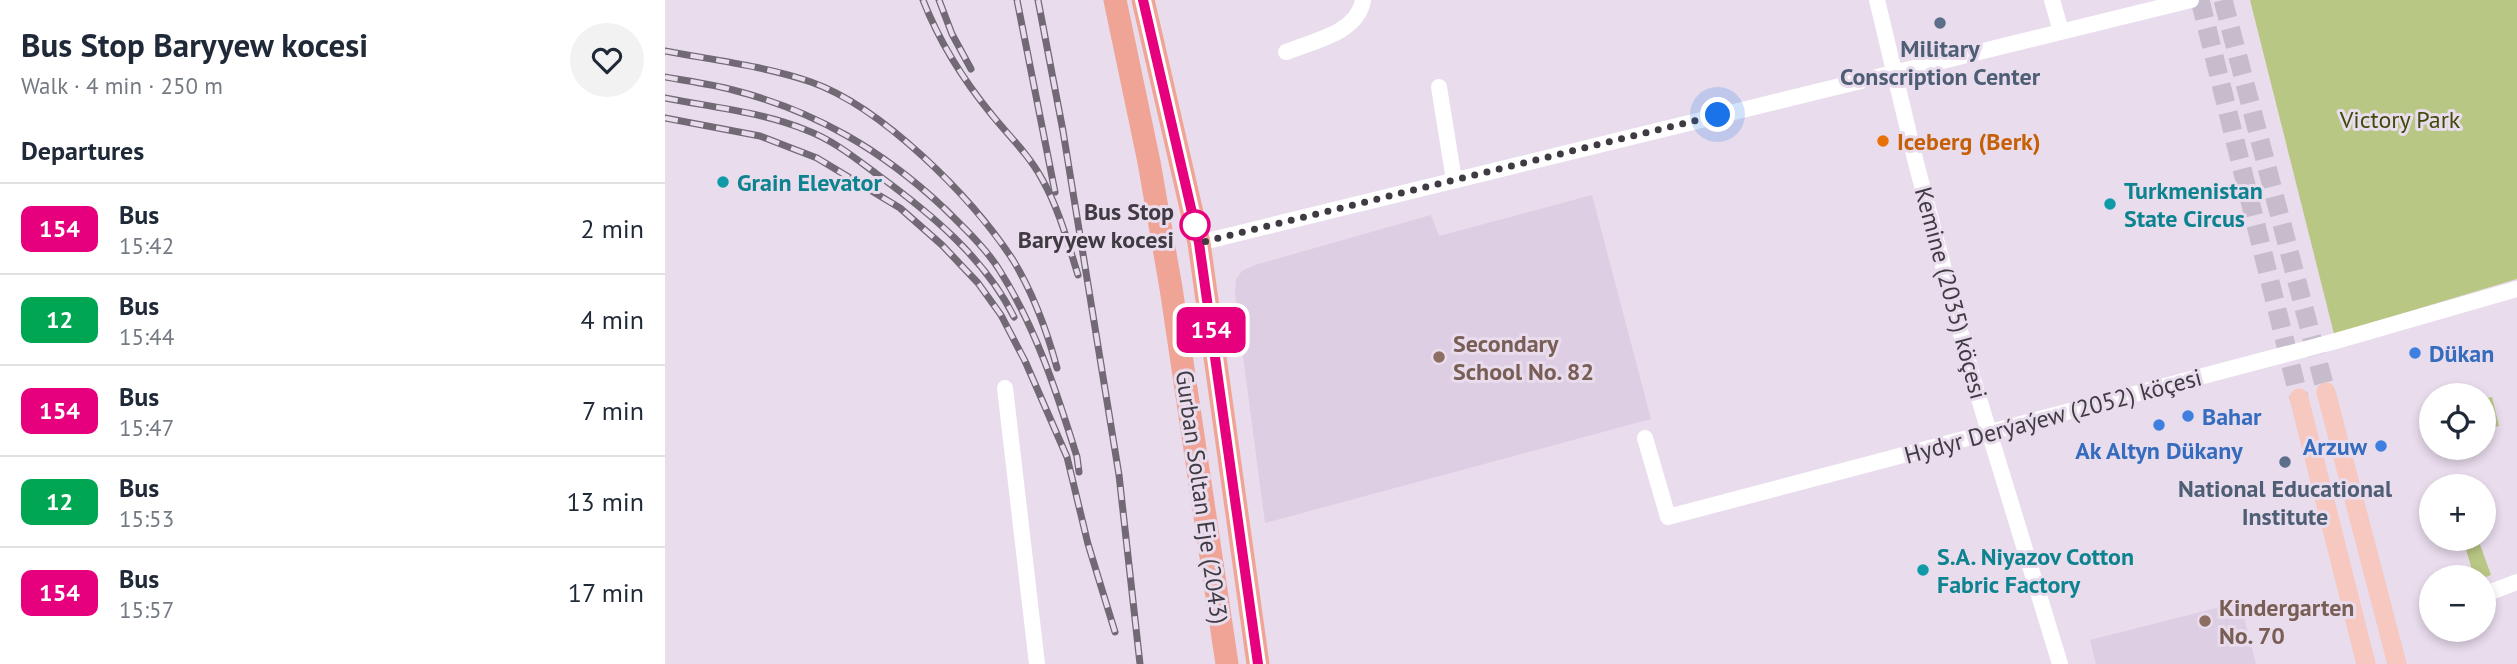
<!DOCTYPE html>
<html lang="en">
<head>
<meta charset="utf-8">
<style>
  body { margin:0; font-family:"PT Sans",sans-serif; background:#f2f2f3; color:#1f2937; height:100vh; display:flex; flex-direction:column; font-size:26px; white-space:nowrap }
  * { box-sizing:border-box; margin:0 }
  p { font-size:23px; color:#747a83 }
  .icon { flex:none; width:38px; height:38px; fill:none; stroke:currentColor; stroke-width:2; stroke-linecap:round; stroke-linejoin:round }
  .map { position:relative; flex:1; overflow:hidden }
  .panel { display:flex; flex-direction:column; background:#fff; width:665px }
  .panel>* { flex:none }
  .badge { padding:0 14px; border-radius:10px; font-size:24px; line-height:46px }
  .controls { position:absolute; left:1754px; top:383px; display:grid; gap:14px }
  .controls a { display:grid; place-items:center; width:77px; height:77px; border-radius:50%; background:#fff; box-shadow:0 4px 10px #0003; font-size:35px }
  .you { position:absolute; width:35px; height:35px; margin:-18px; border:5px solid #fff; border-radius:50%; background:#1a73e8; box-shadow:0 0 0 10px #1a73e833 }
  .map>.badge { position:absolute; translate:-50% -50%; box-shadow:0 0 0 4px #fff }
  h2 { padding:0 21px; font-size:26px; line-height:63px }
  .round { display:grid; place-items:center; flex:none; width:74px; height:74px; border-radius:37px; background:#f2f2f3 }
  .overview { display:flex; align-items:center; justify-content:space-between; height:119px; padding:0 21px }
  h1 { font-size:33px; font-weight:800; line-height:52px }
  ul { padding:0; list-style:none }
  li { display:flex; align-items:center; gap:21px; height:91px; padding:0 21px; border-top:2px solid #e0e1e3 }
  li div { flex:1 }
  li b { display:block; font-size:26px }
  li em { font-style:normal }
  li .badge { min-width:77px; font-weight:700; text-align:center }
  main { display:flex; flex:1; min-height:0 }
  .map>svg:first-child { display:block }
  .built { fill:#decee4 }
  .green { fill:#b9c785 }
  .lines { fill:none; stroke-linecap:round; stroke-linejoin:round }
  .major-tunnel { stroke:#c7bccb; stroke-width:19; stroke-dasharray:19 10; stroke-linecap:butt }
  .minor { stroke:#fff; stroke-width:16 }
  .major { stroke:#f6c8bf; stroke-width:19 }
  .highway { stroke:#f0a495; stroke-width:23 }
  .rail-casing { stroke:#716a74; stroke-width:7 }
  .rail { stroke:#e9dced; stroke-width:4.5; stroke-dasharray:13; stroke-linecap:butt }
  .line-casing { stroke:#fff; stroke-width:16 }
  .line { stroke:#e6007e; stroke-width:10 }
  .walk { stroke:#403b42; stroke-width:7; stroke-dasharray:0 12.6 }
  .service-dot { fill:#5c6f8a; stroke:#e9dced; stroke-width:2.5 }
  .food-dot { fill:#e8710a; stroke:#e9dced; stroke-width:2.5 }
  .culture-dot { fill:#0f9aa8; stroke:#e9dced; stroke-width:2.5 }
  .stop-dot { fill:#fff; stroke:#e6007e; stroke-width:3.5 }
  .shop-dot { fill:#3f7fe0; stroke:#e9dced; stroke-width:2.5 }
  .education-dot { fill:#8d6e63; stroke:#e9dced; stroke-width:2.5 }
  .labels { text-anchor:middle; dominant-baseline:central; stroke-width:6; stroke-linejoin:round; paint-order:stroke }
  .service-label { font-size:24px; font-weight:bold; fill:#4e5e75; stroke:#e9dced }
  .park-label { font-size:24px; fill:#414b08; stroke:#e9dced }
  .food-label { font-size:24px; font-weight:bold; fill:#c56008; stroke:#e9dced; text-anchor:start }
  .culture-label { font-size:24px; font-weight:bold; fill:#0d838f; stroke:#e9dced; text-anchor:start }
  .stop-label { font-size:24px; font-weight:bold; fill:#403b42; stroke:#e9dced; text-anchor:end }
  .street-label { font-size:24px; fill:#403b42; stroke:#e9dced }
  .education-label { font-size:24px; font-weight:bold; fill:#785e54; stroke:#e9dced; text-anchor:start }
  .shop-label { font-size:24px; font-weight:bold; fill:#366cbe; stroke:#e9dced; text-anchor:start }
</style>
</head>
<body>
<main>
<section class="panel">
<div class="overview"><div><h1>Bus Stop Baryyew kocesi</h1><p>Walk · 4 min · 250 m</p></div><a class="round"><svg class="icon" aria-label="heart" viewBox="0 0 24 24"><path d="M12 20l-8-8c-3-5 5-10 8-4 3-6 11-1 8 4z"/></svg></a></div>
<h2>Departures</h2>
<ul>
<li><span class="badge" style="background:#e6007e;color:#fff">154</span><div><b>Bus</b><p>15:42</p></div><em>2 min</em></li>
<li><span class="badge" style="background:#00a651;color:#fff">12</span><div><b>Bus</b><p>15:44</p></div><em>4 min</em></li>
<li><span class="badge" style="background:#e6007e;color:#fff">154</span><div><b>Bus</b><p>15:47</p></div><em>7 min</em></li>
<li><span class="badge" style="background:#00a651;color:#fff">12</span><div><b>Bus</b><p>15:53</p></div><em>13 min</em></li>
<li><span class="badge" style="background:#e6007e;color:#fff">154</span><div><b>Bus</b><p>15:57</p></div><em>17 min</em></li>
</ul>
</section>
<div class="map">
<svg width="1852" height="664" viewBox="0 0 1852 664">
  <rect width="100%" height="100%" fill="#e9dced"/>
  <!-- built -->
  <g class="built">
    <path d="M927 195 986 419 600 523 570 295 571 279 577 271 590 265 766 215 774 236Z"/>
    <path d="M1575 602 1591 664H1431L1425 640Z"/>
  </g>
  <!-- green -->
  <g class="green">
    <path d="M1585 0H1852V279L1669 334Z"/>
    <path d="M1827 397 1834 426 1821 429V432L1818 433V399Z"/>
    <path d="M1798 539H1813L1826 575 1818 578 1809 577Z"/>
  </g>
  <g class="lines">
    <!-- major-tunnel -->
    <g class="major-tunnel">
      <path d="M1535 0 1634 398"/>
      <path d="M1558 0 1661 392"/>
    </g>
    <!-- minor -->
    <g class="minor">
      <path d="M1212 0 1250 159 1307 376 1395 664"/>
      <path d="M1387 0 1396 31"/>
      <path d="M621 52C648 41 693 33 698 0"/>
      <path d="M774 87 789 180"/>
      <path d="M534 243 1526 0"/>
      <path d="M340 388 372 664"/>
      <path d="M980 438 1003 517 1671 341 1852 289"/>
      <path d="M1818 595 1852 582"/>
    </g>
    <!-- major -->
    <g class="major">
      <path d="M1661 392 1732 664"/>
      <path d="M1634 398 1701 664"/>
    </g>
    <!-- highway -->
    <g class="highway">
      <path d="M450 0 484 162 506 288 562 664"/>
      <path d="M478 0 534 243 593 664"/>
    </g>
    <defs>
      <g id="rail">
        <path d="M258 0C274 41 299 81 327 115 344 136 364 155 377 179 394 209 403 243 413 275"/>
        <path d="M274 0 287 34 306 69"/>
        <path d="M352 0 390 192"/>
        <path d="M373 0 398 131 454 475 475 664"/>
        <path d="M0 51C48 60 100 66 146 82 217 107 307 197 348 260 368 293 382 331 392 368"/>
        <path d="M0 77C22 81 46 84 68 90 150 111 217 150 279 208 298 227 321 248 335 271 371 328 392 393 412 457L414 472"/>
        <path d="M0 98C46 107 97 112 141 130 168 140 190 158 213 175 265 213 320 258 349 317"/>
        <path d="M0 118 95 136 152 158 235 208 277 245 313 283 336 315 360 361 402 457 423 544 450 632"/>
      </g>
    </defs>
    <!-- rail casing -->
    <use href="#rail" class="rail-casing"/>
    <!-- rail -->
    <use href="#rail" class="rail"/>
  </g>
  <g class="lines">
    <defs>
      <path id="line" d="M478 0 534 243 593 664"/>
    </defs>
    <!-- line casing -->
    <use href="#line" class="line-casing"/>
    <!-- line -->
    <use href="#line" class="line"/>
    <!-- walk -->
    <path class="walk" d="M530 225 534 243 1053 115"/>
  </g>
  <!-- markers -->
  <g class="service-dot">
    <circle cx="1275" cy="23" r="7"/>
    <circle cx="1620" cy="462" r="7"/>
  </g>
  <circle class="food-dot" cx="1218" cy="141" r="7"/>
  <g class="culture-dot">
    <circle cx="58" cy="182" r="7"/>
    <circle cx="1445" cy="204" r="7"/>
    <circle cx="1258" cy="570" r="7"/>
  </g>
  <circle class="stop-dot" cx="530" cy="225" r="14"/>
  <g class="shop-dot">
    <circle cx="1750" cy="353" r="7"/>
    <circle cx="1523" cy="416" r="7"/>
    <circle cx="1494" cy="425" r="7"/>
    <circle cx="1716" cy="446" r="7"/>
  </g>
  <g class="education-dot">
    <circle cx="774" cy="357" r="7"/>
    <circle cx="1540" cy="621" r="7"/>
  </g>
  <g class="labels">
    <!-- service labels -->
    <g class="service-label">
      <text x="1275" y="48">Military<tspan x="1275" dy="28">Conscription Center</tspan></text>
      <text x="1620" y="488">National Educational<tspan x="1620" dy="28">Institute</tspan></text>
    </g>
    <!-- park labels -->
    <g class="park-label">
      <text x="1735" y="119">Victory Park</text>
    </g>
    <!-- food labels -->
    <g class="food-label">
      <text x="1232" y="141">Iceberg (Berk)</text>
    </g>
    <!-- culture labels -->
    <g class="culture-label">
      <text x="72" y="182">Grain Elevator</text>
      <text x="1459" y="190">Turkmenistan<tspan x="1459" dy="28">State Circus</tspan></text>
      <text x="1272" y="556">S.A. Niyazov Cotton<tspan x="1272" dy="28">Fabric Factory</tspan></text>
    </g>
    <!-- stop labels -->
    <g class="stop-label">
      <text x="509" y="211">Bus Stop<tspan x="509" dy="28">Baryyew kocesi</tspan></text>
    </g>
    <!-- street labels -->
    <g class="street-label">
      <text transform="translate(1286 293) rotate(75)">Kemine (2035) köçesi</text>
      <text transform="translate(1388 416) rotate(-15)">Hydyr Derýaýew (2052) köçesi</text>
      <text transform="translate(537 497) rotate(82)">Gurban Soltan Eje (2043)</text>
    </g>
    <!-- education labels -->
    <g class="education-label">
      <text x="788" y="343">Secondary<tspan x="788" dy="28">School No. 82</tspan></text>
      <text x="1554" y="607">Kindergarten<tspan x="1554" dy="28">No. 70</tspan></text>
    </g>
    <!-- shop labels -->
    <g class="shop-label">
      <text x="1764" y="353">Dükan</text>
      <text x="1537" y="416">Bahar</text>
      <text x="1702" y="446" text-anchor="end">Arzuw</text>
      <text x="1494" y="450" text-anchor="middle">Ak Altyn Dükany</text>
    </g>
  </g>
</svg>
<div class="controls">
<a><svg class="icon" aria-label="locate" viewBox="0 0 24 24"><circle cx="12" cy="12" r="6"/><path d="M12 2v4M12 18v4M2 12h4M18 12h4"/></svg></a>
<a>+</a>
<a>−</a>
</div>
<div class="you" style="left:1053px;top:115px"></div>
<b class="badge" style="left:546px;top:330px;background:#e6007e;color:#fff">154</b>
</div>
</main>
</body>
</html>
